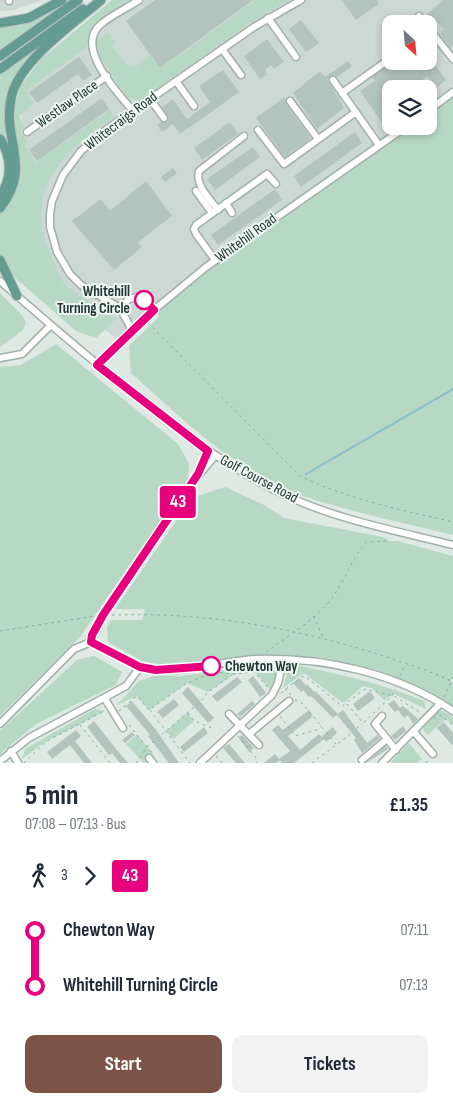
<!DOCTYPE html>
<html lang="en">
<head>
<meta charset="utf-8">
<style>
  body { margin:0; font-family:"Sofia Sans Condensed",sans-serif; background:#f2f2f3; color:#1f2937; height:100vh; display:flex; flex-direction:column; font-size:19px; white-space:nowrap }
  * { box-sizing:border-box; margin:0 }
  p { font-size:16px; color:#747a83 }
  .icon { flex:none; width:28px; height:28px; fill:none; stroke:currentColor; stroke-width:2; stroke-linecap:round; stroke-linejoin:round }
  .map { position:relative; height:763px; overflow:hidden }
  .side { display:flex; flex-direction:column; background:#fff; flex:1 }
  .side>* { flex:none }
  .badge { padding:0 10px; border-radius:4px; font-size:18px; line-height:32px }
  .needle { width:32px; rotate:154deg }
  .fabs { position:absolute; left:382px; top:15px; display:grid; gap:10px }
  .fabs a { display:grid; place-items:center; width:55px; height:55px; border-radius:10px; background:#fff; box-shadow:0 2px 8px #0003; font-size:25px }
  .map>.badge { position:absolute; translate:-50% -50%; box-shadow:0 0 0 2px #fff }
  .legs { display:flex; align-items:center; gap:8px; height:55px; padding:0 25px; font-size:16px }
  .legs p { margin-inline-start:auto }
  .head { display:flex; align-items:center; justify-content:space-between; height:85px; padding:0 25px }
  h1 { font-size:28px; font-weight:700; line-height:38px }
  .primary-button { display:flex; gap:10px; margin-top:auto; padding:10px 25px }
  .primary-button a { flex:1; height:58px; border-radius:10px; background:#7b5347; color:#fff; font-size:20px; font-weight:700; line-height:58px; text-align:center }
  .primary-button a+a { background:#f2f2f3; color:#1f2937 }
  ul { padding:0 25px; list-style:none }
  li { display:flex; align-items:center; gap:18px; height:55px; font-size:19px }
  li i { display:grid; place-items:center; width:8px; height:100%; margin:0 6px; background:currentColor }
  li i::after { content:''; width:12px; height:12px; margin:-6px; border:4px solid; border-radius:50%; background:#fff }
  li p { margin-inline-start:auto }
  li:first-child i { background:linear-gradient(#0000 50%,currentColor 0) }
  li:last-child i { background:linear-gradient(currentColor 50%,#0000 0) }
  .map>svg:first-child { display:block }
  .built { fill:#ccd8d4; fill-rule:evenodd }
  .green { fill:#b7d9c3 }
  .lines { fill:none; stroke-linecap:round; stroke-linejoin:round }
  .stream { stroke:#87bdcc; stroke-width:2 }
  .building { fill:#b3c3be }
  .minor-casing { stroke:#a1b0ab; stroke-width:9 }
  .major-casing { stroke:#bcc3c2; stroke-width:11 }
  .path { stroke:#80aba0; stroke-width:1; stroke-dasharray:2.5 4; stroke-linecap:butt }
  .minor { stroke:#fff; stroke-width:6 }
  .major { stroke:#649c92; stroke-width:9 }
  .line-1-casing { stroke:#fff; stroke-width:11 }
  .line-1 { stroke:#e6007e; stroke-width:8 }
  .stop-1-dot { fill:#fff; stroke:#e6007e; stroke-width:2.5 }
  .labels { text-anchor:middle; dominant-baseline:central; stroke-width:4; stroke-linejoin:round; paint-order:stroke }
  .street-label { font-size:15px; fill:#203733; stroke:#eef6f2 }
  .stop-label { font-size:15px; font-weight:bold; fill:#203733; stroke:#eef6f2; text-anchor:end }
</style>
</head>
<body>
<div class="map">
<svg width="453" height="763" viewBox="0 0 453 763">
  <rect width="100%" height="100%" fill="#dee9e4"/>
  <!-- built -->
  <g class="built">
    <path d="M0 0H44L14 10 0 11Z"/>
    <path d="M116 0H453V93L429 110V89H391V126H407L199 272 120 342 49 282 22 170V92ZM391 24H429V61H391Z"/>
  </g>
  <!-- green -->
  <g class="green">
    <path d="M67 0H71L0 52V25L46 13Z"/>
    <path d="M112 0H132C114 11 86 22 87 47L26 91 34 104 19 116 24 125 21 132 28 142 25 145 35 163 110 110 114 117C65 150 22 188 50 253 54 263 60 279 68 287 82 299 101 308 116 319L96 338 76 331 12 275 0 257V208L20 169 14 129V107L21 86 40 60Z"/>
    <path d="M256 0H290L251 22 139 101 127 97 98 54 96 40 108 33 115 41 112 47 127 65 134 67 150 55 160 69Z"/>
    <path d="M58 30 13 83 12 158 10 185 0 135V72Z"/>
    <path d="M453 92V535C405 523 354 513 306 497 238 474 184 420 131 373L129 346 159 317 154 310 166 299 407 126H429V110Z"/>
    <path d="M0 293 21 314 26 322 23 330 0 347Z"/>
    <path d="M56 344 178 444 189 464 188 480 80 637 0 716V367L21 365Z"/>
    <path d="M225 487 264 505 284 518 383 537 389 541H398L453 556V677L451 681 453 682V711L385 677 330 664 283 660 167 665 144 662 108 642 107 627 111 620H142L145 609H115L192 498Z"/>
    <path d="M94 656 122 672 116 685 36 724 0 754V731L77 660Z"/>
    <path d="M268 665 276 671V682L271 691 255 672 234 674 208 692 187 683 149 710 137 696 117 705 139 681 157 675 180 676Z"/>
    <path d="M300 666C343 675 384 684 424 701L426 709 394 694 384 700 372 688 363 686 343 703 304 673 283 688 288 669Z"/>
    <path d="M95 709 105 711 47 741 22 759 25 749Z"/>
    <path d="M440 710 453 717V725L446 719 428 735 423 730 427 722Z"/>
    <path d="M187 713 194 721 173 739 166 731Z"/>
    <path d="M137 735 154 755 144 763 126 744Z"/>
    <path d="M409 743 422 759 417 763H392L391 762Z"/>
  </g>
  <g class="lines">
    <!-- stream -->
    <path class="stream" d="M306 474 453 389"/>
  </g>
  <!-- building -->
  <g class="building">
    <path d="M155 0H253L160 68 126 21Z"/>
    <path d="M342 0H377L379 4 356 20Z"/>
    <path d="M443 0H453V45L450 48 440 34 444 30 437 22 433 26 430 24 425 16Z"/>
    <path d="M301 20 319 43 306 52 289 29Z"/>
    <path d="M267 39 284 62 274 69 271 65 265 70 267 74 260 79 244 56Z"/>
    <path d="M429 56 446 80 436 88 427 76 411 89H391V123L385 127 360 91 375 81 372 77 395 61H404L412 71 419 66 416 61H429Z"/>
    <path d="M79 57 92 75 83 81 78 74 37 103 29 92Z"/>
    <path d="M348 61 352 66 337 77 331 76 328 80 344 108 317 129 293 93 320 71 325 77Z"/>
    <path d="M223 70 239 92 180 134 173 124 162 132 157 125 161 122H167L169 118 162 107 173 99 187 119 210 102 199 86Z"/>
    <path d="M285 97 286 104 311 138 285 157 256 118Z"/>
    <path d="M102 98 109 109 37 161 29 150Z"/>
    <path d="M230 122 238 134 202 160 194 148Z"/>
    <path d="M355 132 362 143 301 187 294 176Z"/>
    <path d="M253 147 260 157 215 190 207 179Z"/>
    <path d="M173 168 177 173 165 182 161 177Z"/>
    <path d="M146 181 172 216 138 242 142 247 114 270 72 221 101 199 110 211Z"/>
    <path d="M275 189 282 200 218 245 211 235Z"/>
    <path d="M253 676 266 693 260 697 248 680Z"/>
    <path d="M237 677 242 682 217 702 212 696Z"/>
    <path d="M300 678 306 686 307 684 314 692 315 691 338 714 333 718 311 696 309 697 303 690 301 692 293 683Z"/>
    <path d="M188 687 214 718 208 723 182 693Z"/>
    <path d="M370 691 375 698 358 711 353 704Z"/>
    <path d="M174 699 179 705 163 718 157 712Z"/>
    <path d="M394 700 400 708 403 706 418 719 413 724 408 715 404 718 398 710 395 712 388 704Z"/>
    <path d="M132 701 156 730 179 763H169L148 736 150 735 126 706Z"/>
    <path d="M252 701 255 704 240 717 237 714Z"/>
    <path d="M309 710 313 716 288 736 300 750 319 734 323 738 322 736 333 727 337 733 326 742 324 739 294 763H282L279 759 290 751 272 730 278 725 283 730Z"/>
    <path d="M343 710 367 743 377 735 380 738 362 753 354 740 356 738 337 715Z"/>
    <path d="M94 721 116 749 128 763H120L112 753 109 755 87 727Z"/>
    <path d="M444 722 453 733V746L437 728Z"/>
    <path d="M403 726 406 731 395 740 391 736Z"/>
    <path d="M204 727 208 733 184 752 180 747Z"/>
    <path d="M76 730 81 736 75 741 92 763H84L70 745 52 759 47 752Z"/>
    <path d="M132 732 135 735 125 743 122 740Z"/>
    <path d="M242 735 254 748 249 752 239 738Z"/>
    <path d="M229 744 245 763H236L223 748Z"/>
    <path d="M386 746 388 749 366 763Z"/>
    <path d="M275 754 280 760 276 763H264Z"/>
  </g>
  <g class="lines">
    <defs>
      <g id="minor">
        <path d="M9 1V0"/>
        <path d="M419 16 425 24"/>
        <path d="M268 18 296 57"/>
        <path d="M429 29 453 59"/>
        <path d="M222 49 241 75"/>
        <path d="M333 80 379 145"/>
        <path d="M176 81 194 106"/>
        <path d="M342 93 391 58"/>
        <path d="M150 99 164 118"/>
        <path d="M290 101 318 139"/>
        <path d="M429 110 453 92"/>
        <path d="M133 111C117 92 75 48 100 25 111 15 126 9 139 0"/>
        <path d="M258 130 284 164 356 112"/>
        <path d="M27 132 107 76"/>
        <path d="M196 191 212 213"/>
        <path d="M226 203 232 213"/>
        <path d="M218 210C209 198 195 185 199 171L244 136"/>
        <path d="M215 260 196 234 194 229 196 225 267 174 276 184"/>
        <path d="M0 281C47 322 93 362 142 400 188 437 233 471 287 496 339 520 397 531 453 545"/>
        <path d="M120 308 129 299 137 297 144 300 154 310"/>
        <path d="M132 330 120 308 81 285 70 274 57 252 50 227V214L52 201 63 175 81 151 107 129 254 27 301 0"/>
        <path d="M0 358 22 354 50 326"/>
        <path d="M97 365 154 310 206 267 407 126"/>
        <path d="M198 472 208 451"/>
        <path d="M91 642C107 650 125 663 143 667 180 676 219 661 256 659 324 657 397 673 453 711"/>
        <path d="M91 642 92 635 103 615 183 493 215 456"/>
        <path d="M105 699 123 728"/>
        <path d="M229 714 259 745"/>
        <path d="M382 716 375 724 396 750"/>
        <path d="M0 724 74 649 91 642"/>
        <path d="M414 732 433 754"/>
        <path d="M249 734 289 701"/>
        <path d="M11 751 18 763"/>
        <path d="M149 758 153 763"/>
        <path d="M362 760 387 739"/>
        <path d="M0 761 29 738 126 686 140 667"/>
        <path d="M200 763 272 695 278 683 283 660"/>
        <path d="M382 763 441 703"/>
      </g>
      <g id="major">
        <path d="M0 23 29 18 62 0"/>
        <path d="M0 56 78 0"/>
        <path d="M0 69 83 9"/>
        <path d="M0 139C13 159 12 178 0 197"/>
        <path d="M0 208C34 165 0 140 12 94 23 58 73 24 101 0"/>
        <path d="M0 260 17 296"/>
      </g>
    </defs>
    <!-- minor casing -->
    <use href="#minor" class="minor-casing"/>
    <!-- major casing -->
    <use href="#major" class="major-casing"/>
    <!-- path -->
    <g class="path">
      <path d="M148 323 300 476C347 499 402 510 453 522"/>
      <path d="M112 615C202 612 285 626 371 652 398 661 427 669 453 682"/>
      <path d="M314 616 323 638"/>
      <path d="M0 631 95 616"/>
      <path d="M266 652C288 636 322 616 336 592 347 575 353 558 366 542L388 541"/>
      <path d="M400 676 405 664"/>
      <path d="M285 689 291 695"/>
      <path d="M281 693 301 677 305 676 342 706 365 689 394 696 421 713"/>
      <path d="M444 697 453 677"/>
      <path d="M295 700 302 703 336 744"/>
      <path d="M347 704 363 723 392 696 395 689"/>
      <path d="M150 710 190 763"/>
      <path d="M119 711 137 696 149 710 187 683 214 672 234 674 255 672 268 688"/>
      <path d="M188 713 194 721 212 728"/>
      <path d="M280 716 295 736 316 730 321 726"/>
      <path d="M434 719 440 715 453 725"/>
      <path d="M80 725 110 763"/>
      <path d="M129 725 152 753"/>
      <path d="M357 728 362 723"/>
      <path d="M238 736 257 759V763"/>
      <path d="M216 756 222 763"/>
      <path d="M24 763 47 741 104 711"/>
      <path d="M136 763 147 747 200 702 208 692 232 675"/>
      <path d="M312 763 352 733"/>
      <path d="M426 763 429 758"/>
    </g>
    <!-- minor -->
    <use href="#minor" class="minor"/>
    <!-- major -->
    <use href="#major" class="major"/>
  </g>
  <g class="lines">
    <defs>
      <path id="line-1" d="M144 300 154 310 97 365 208 451 198 474 103 615 92 635 91 642 140 667 156 670 211 666"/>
    </defs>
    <!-- line-1 casing -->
    <use href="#line-1" class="line-1-casing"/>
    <!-- line-1 -->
    <use href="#line-1" class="line-1"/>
  </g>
  <!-- markers -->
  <g class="stop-1-dot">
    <circle cx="144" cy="300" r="9"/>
    <circle cx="211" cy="666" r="9"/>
  </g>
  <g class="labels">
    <!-- street labels -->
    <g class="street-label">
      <text transform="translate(67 104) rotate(-35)">Westlaw Place</text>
      <text transform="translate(121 121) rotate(-37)">Whitecraigs Road</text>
      <text transform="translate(246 238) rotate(-36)">Whitehill Road</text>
      <text transform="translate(259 479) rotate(28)">Golf Course Road</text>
    </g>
    <!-- stop labels -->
    <g class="stop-label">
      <text x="130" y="291">Whitehill<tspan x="130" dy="17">Turning Circle</tspan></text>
      <text x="225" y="666" text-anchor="start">Chewton Way</text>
    </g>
  </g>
</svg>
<div class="fabs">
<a><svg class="needle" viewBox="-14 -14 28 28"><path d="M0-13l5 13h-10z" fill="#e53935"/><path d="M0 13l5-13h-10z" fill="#747a83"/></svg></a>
<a><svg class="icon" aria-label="layers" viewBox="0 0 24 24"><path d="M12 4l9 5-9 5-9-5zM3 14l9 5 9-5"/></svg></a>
</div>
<b class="badge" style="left:178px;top:502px;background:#e6007e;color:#fff">43</b>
</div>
<section class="side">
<div class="head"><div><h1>5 min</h1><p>07:08 – 07:13 · Bus</p></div><b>£1.35</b></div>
<div class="legs"><svg class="icon" aria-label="walk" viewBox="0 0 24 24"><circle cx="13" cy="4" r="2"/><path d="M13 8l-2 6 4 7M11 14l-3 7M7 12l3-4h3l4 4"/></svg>3<svg class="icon" aria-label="forward" viewBox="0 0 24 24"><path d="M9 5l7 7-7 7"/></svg><b class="badge" style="background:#e6007e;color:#fff">43</b></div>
<ul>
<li><i style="color:#e6007e"></i><b>Chewton Way</b><p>07:11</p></li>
<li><i style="color:#e6007e"></i><b>Whitehill Turning Circle</b><p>07:13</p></li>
</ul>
<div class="primary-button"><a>Start</a><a>Tickets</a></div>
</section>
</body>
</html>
